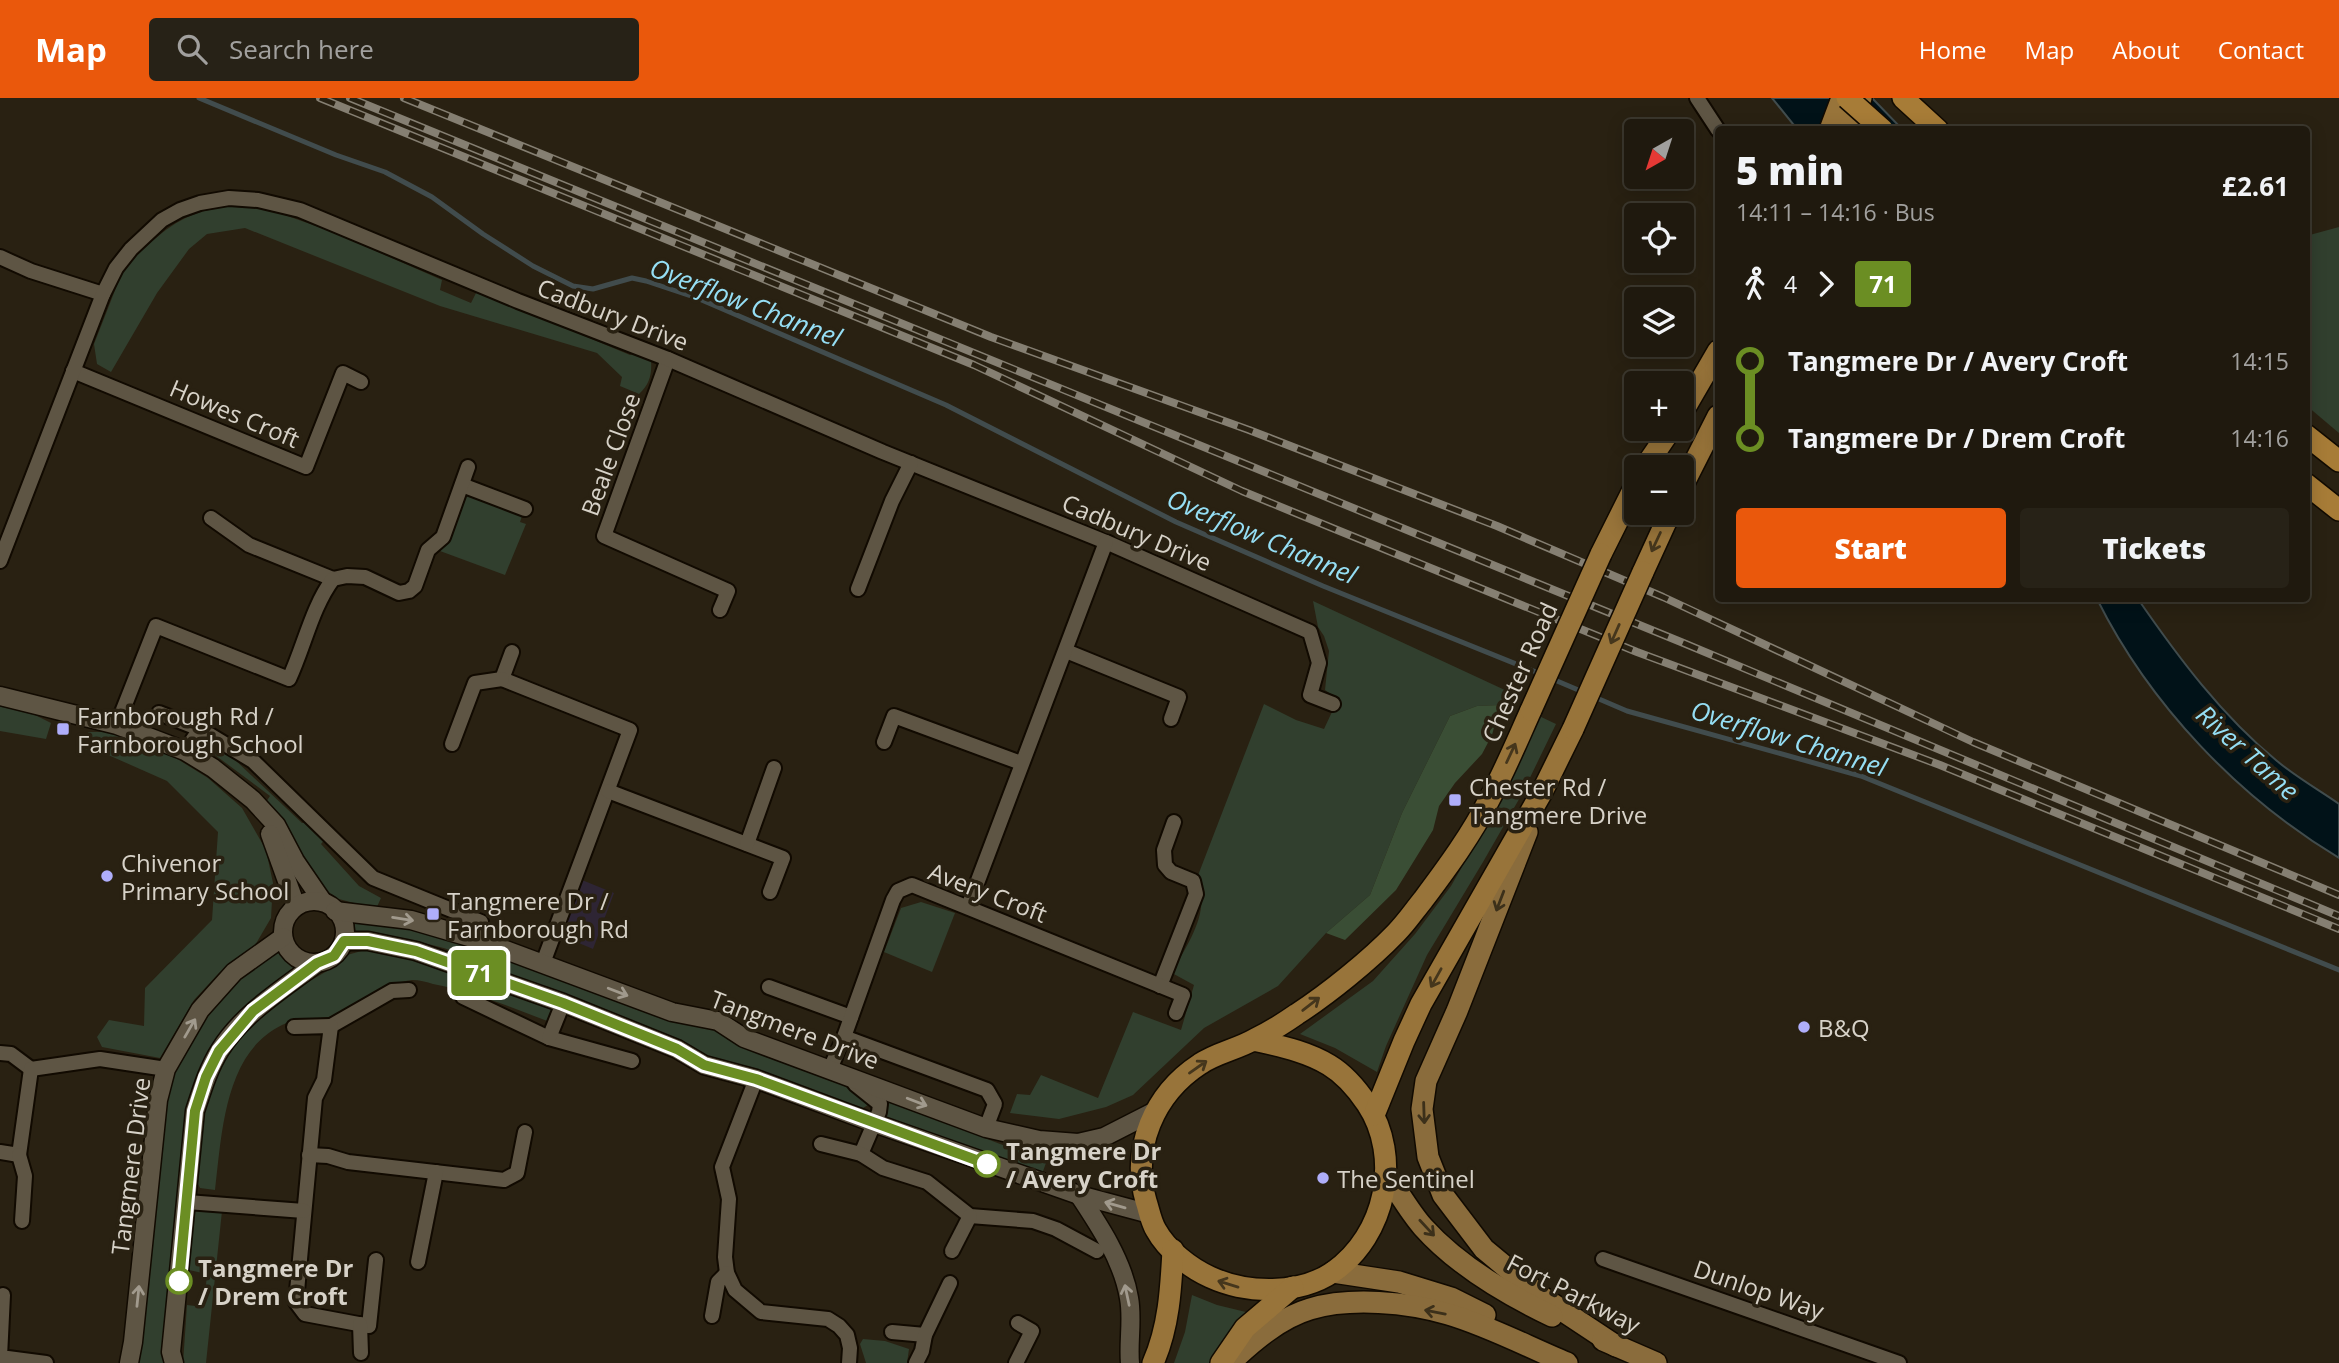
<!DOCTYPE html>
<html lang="en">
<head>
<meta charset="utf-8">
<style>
  body { margin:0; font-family:"Open Sans",sans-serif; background:#272217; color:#f1f3f6; height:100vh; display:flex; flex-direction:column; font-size:26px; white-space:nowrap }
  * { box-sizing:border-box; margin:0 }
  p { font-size:23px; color:#a1a09e }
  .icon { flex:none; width:38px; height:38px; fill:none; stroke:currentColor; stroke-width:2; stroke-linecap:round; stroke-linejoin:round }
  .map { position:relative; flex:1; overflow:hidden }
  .side { position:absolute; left:1715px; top:28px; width:595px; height:476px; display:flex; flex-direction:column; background:#1f190e; border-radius:7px; box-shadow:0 4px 18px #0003,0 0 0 2px #3c382e }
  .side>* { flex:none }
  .badge { padding:0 14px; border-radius:5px; font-size:24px; line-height:46px }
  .needle { width:46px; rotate:219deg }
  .controls { position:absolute; left:1624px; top:21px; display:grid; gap:14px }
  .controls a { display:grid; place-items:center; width:70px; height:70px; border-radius:7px; background:#1f190e; box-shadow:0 4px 18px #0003,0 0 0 2px #3c382e; font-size:35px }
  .map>.badge { position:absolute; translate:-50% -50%; box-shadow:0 0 0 4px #fff }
  .legs { display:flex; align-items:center; gap:10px; height:77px; padding:0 21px; font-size:23px }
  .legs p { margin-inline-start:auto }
  .summary { display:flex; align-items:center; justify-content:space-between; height:119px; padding:0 21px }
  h1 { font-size:38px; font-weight:800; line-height:52px }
  .cta { display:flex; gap:14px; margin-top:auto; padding:14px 21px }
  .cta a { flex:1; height:80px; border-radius:7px; background:#ea580c; color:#fff; font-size:28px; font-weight:800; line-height:80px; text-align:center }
  .cta a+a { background:#272217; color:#f1f3f6 }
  ul { padding:0 21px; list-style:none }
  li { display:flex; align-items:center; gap:24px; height:77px; font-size:26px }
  li i { display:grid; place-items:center; width:10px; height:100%; margin:0 9px; background:currentColor }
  li i::after { content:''; width:18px; height:18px; margin:-9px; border:5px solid; border-radius:50%; background:#1f190e }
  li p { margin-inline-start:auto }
  li:first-child i { background:linear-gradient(#0000 50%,currentColor 0) }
  li:last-child i { background:linear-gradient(currentColor 50%,#0000 0) }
  header { display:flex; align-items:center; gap:42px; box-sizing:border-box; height:98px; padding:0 35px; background:#ea580c; color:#fff }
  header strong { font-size:33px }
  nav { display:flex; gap:38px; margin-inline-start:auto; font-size:24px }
  .search { width:490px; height:63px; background:#272217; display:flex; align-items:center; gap:18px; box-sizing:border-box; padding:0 24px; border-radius:7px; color:#a1a09e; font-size:26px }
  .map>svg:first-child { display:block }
  .commercial { fill:#2e2534 }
  .green { fill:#313f2e }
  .forest { fill:#3a4e35 }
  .water { fill:#011218; stroke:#414c4d; stroke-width:2 }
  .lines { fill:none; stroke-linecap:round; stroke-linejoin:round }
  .stream { stroke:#414c4d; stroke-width:5 }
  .minor-casing { stroke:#110a01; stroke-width:18 }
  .tertiary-casing { stroke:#110a01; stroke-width:21 }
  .primary-casing { stroke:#110a01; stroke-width:24 }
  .trunk-casing { stroke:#110a01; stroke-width:24 }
  .motorway-casing { stroke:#110a01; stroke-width:24 }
  .minor { stroke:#5e5544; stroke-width:14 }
  .tertiary { stroke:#5e5544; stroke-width:18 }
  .primary { stroke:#8a6c3c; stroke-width:21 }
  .trunk { stroke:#98743a; stroke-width:21 }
  .motorway { stroke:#a77c37; stroke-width:21 }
  .rail-casing { stroke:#857f72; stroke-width:8 }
  .rail { stroke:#292112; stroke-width:5; stroke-dasharray:16; stroke-linecap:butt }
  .trunk-bridge-casing { stroke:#110a01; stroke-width:24; stroke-linecap:butt }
  .motorway-bridge-casing { stroke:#110a01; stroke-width:24; stroke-linecap:butt }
  .trunk-bridge { stroke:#98743a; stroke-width:21 }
  .motorway-bridge { stroke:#a77c37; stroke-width:21 }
  .oneway { stroke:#45361c }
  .oneway2 { stroke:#3c301a }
  .oneway3 { stroke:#a19a8d }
  .line-1-casing { stroke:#fff; stroke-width:16 }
  .line-1 { stroke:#6b8e23; stroke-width:10 }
  .poi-dot { fill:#afaefa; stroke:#292112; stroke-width:2.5 }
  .stop-1-dot { fill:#fff; stroke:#6b8e23; stroke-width:3.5 }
  .labels { text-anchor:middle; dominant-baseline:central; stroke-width:7; stroke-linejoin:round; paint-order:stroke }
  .street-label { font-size:24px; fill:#d7d2c8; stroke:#292112 }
  .poi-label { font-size:24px; fill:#d7d2c8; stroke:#292112; text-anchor:start }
  .stop-label { font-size:24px; font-weight:bold; fill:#d7d2c8; stroke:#292112; text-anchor:start }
  .water-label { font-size:26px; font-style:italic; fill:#95def4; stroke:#292112 }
</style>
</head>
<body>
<header>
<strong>Map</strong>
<div class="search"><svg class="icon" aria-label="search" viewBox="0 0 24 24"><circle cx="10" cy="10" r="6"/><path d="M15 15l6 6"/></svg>Search here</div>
<nav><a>Home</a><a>Map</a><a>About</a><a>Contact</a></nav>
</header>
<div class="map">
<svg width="2339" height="1265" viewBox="0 0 2339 1265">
  <rect width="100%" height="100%" fill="#292112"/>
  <!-- commercial -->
  <path class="commercial" d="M582 782 614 795 593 851 562 838Z"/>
  <!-- green -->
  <g class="green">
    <path d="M229 103 236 109 265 110 330 133 337 130 344 139 442 182 440 192 471 205 477 193 630 257 637 255 651 262C652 276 650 286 639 296L620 288 622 279 597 255 440 208 245 130 207 136 189 151 157 195 111 274 97 266 94 246 121 177 132 157 136 158C166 130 183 115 224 109Z"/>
    <path d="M2339 129V335L2307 308 2306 138Z"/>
    <path d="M467 397 522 418 520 424 526 426 505 477 440 453 449 444 463 403Z"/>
    <path d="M1313 503 1507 593 1500 607 1477 608 1450 618 1402 715 1370 797 1326 835 1278 888 1204 930 1133 997 1106 1009 1059 1021 1010 1015 1017 996 1030 997 1041 977 1098 1000 1133 914 1181 932 1194 887 1172 875C1187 846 1212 813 1197 780L1264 606 1296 622 1324 631 1338 601 1325 592 1329 553 1324 538 1318 529Z"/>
    <path d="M0 608 27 613 51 625 46 641 0 633Z"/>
    <path d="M1539 618 1556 626 1522 696 1483 764 1427 857 1386 948 1377 974 1335 950 1300 936 1373 883 1415 836 1451 788 1482 734Z"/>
    <path d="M88 634H117L155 647 208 680 242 710 266 752 273 785 271 820 254 849 219 875 194 902 160 960 102 949 97 939 109 922 144 928 145 890 212 822 218 734 167 683 106 656 84 651Z"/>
    <path d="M206 643 234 656 233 660 302 725 310 724 326 740 321 746 359 788 381 800 376 811 339 801 324 791 266 704 270 698 203 648Z"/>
    <path d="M921 804 955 815 932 874 884 854 901 810Z"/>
    <path d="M354 820 433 835 712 928 723 934 727 941 826 978 866 1000 868 1007 863 1010 735 966 720 965 696 957 692 948 491 872C483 867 475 862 466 858 442 847 382 835 356 837Z"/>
    <path d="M365 852 398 854 470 875 554 912 550 924C512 910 473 893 433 886 427 884 419 882 412 882 385 885 364 906 340 916 322 923 300 918 282 927 224 955 222 1036 215 1092L200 1090 196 1082 206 1004 220 966 243 935 267 908 339 866 347 857Z"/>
    <path d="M276 853 297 873 245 910 190 1008 164 1265H135L162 1018 172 978 206 913 253 867Z"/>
    <path d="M885 1001 1000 1046 1047 1062 1041 1079 884 1023Z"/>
    <path d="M197 1111 222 1113 206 1265H183L187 1207 204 1209 207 1176 189 1172 193 1116Z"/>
    <path d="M1192 1197 1217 1207 1250 1215 1209 1265H1174L1185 1234Z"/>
    <path d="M863 1241 885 1243 909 1251 907 1265H866L860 1246Z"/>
  </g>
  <!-- forest -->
  <path class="forest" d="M1500 607 1492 637 1482 656 1455 685 1439 708 1433 732 1396 792 1345 842 1326 835 1370 797 1402 715 1450 618 1477 608Z"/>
  <!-- water -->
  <g class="water">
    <path d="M1772 0H1872L1902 31H1800L1793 26Z"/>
    <path d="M2097 501H2138C2178 559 2222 618 2277 663 2296 679 2319 692 2339 706V760C2238 699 2150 607 2097 501Z"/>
  </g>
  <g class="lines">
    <!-- stream -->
    <g class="stream">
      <path d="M199 0 336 57 385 74 432 99 483 136 533 168 573 188 593 191 632 180 646 183 697 200 946 307 1176 424 1323 488 1541 576"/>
      <path d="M1550 580 1583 594"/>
      <path d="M1592 598 1627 613 1861 678 2339 872"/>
    </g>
    <defs>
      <g id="minor">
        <path d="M1697 0 1718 32"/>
        <path d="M0 159 31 173 103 196"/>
        <path d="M668 261 604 438 728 493 720 512"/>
        <path d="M73 273 306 369 343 275 361 284"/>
        <path d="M462 387 525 411"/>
        <path d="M211 420 249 447 333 481 347 478 365 479 399 495 409 493 415 488 428 452 443 439 468 369"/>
        <path d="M0 463 103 196 116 170 131 151 162 122 180 112 200 105 229 100 258 102 300 112 518 203 668 261 883 354 1106 444 1310 534 1319 565 1310 597 1333 606"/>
        <path d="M858 491 892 403 911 365"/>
        <path d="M1066 553 1179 599 1171 621"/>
        <path d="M512 554 502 581 630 632 543 865"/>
        <path d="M159 615 200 631 253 663 373 780 481 824 476 841"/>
        <path d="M117 627 156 528 289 581C304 549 312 509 333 481"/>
        <path d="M884 644 894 618 1021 665"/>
        <path d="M452 646 475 585 502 581"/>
        <path d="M185 653 200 631"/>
        <path d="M608 693 783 760 770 794"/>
        <path d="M747 746 774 670"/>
        <path d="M968 809 1106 444"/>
        <path d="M1160 888 1196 796 1193 783 1171 774 1165 767 1164 752 1174 724"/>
        <path d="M769 889 851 919"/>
        <path d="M463 899 549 940 632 963"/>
        <path d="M331 928 392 893 409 892"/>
        <path d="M294 929 331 928 324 982 315 1000 296 1204 305 1216 369 1228 376 1162"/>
        <path d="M844 939 987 992 995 1006 986 1030"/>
        <path d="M549 940 563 905"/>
        <path d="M0 955 11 956 31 971"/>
        <path d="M837 975 830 971 844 939 893 802 898 793 912 787 1183 897 1176 915"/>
        <path d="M756 981 722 1069 729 1101 725 1159 727 1175 735 1192 761 1214 828 1221 839 1228 847 1237 850 1250 849 1265"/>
        <path d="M855 986 880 1006 879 1014 861 1056"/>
        <path d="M821 1046 861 1056 883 1070 927 1084 970 1118 1033 1123 1056 1131 1097 1153"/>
        <path d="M0 1054 19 1057 31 971 100 961 166 971"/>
        <path d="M19 1057 25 1078 22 1123"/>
        <path d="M309 1057 328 1058 348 1064 504 1082 517 1075 525 1034"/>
        <path d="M187 1104 304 1113"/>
        <path d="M952 1153 970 1118"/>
        <path d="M1603 1161 1899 1265"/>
        <path d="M418 1164 436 1074"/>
        <path d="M3 1197 0 1259 46 1265"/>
        <path d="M712 1218 718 1184 727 1175"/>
        <path d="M360 1226 361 1255"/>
        <path d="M892 1234 925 1237"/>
        <path d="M916 1265 922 1253 925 1237 950 1185"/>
        <path d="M1016 1265 1032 1233 1018 1225"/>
      </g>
      <g id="tertiary">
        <path d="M0 598 117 627 185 653 213 670 253 702 276 727 295 763 323 804"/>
        <path d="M270 736 296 808"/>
        <circle cx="314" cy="834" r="31"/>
        <path d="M335 813 411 822 476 841 672 914 718 923 744 940 986 1030 1039 1042 1078 1045 1104 1039 1155 1013"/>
        <path d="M344 843H368L416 853 563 905 677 951 704 967 756 981 874 1025 1079 1097 1150 1116"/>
        <path d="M1079 1097C1099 1127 1123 1163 1129 1200 1133 1221 1128 1244 1130 1265"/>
        <path d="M129 1265 133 1244 158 1002 166 971 200 912 234 874 283 839"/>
        <path d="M174 1265 171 1254 195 1013C202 992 208 971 220 952 243 915 283 891 317 865"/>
      </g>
      <g id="primary">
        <path d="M1527 734 1457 913 1426 983 1422 1011 1428 1059 1443 1097 1484 1151 1542 1199 1616 1248"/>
        <path d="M1386 1076C1398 1093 1409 1113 1423 1129 1457 1167 1506 1196 1552 1218"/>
        <path d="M1333 1174 1399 1184 1451 1200 1485 1217"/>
        <path d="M1603 1242 1656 1265"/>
        <path d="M1230 1265C1253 1243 1280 1220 1310 1211 1350 1199 1408 1204 1448 1216 1489 1228 1528 1249 1567 1265"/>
      </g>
      <g id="trunk">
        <path d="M1830 32 1842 0"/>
        <path d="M1849 32 1861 0"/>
        <path d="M1682 315 1718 253"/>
        <path d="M1645 369 1671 331"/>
        <path d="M1682 389 1718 318"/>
        <path d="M1601 456 1636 386"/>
        <path d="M1643 474 1670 415"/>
        <path d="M1254 942C1279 948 1306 953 1329 967 1344 976 1357 991 1367 1006 1402 1059 1386 1137 1333 1174 1299 1197 1247 1196 1210 1179 1190 1170 1167 1152 1156 1132 1151 1124 1149 1112 1146 1103 1131 1050 1154 996 1200 966 1216 955 1238 951 1255 941 1270 934 1284 925 1297 916 1328 896 1370 862 1396 835 1406 825 1414 813 1423 802 1447 770 1472 736 1490 700 1505 672 1518 641 1531 612"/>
        <path d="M1374 1017 1404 943 1421 906 1542 694 1573 631"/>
        <path d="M1153 1265C1169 1229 1171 1190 1173 1152"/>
        <path d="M1221 1265 1245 1230 1293 1189"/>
      </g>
      <g id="motorway">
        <path d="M1903 0 1938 32"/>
        <path d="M2306 337 2339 363"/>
        <path d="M2306 386 2339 412"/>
      </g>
    </defs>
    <!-- minor casing -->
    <use href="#minor" class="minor-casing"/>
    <!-- tertiary casing -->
    <use href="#tertiary" class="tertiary-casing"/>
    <!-- primary casing -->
    <use href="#primary" class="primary-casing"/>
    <!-- trunk casing -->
    <use href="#trunk" class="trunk-casing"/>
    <!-- motorway casing -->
    <use href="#motorway" class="motorway-casing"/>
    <!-- minor -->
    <use href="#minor" class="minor"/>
    <!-- tertiary -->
    <use href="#tertiary" class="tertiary"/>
    <!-- primary -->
    <use href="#primary" class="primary"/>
    <!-- trunk -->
    <use href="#trunk" class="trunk"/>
    <!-- motorway -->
    <use href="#motorway" class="motorway"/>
    <defs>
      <g id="rail">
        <path d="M320 0 974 267 1242 393 1293 414 1637 554 1940 667 2339 831"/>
        <path d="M350 0 1681 544 2339 818"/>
        <path d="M404 0 991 239 1249 332 1497 428 1663 499 1973 644 2339 797"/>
      </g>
    </defs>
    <!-- rail casing -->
    <use href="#rail" class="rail-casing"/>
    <!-- rail -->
    <use href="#rail" class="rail"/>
    <defs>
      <g id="trunk-bridge">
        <path d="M1531 612 1601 456"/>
        <path d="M1573 631 1643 474"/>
      </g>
      <path id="motorway-bridge" d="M1847 0 1883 32"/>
    </defs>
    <!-- trunk-bridge casing -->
    <use href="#trunk-bridge" class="trunk-bridge-casing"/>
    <!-- motorway-bridge casing -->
    <use href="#motorway-bridge" class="motorway-bridge-casing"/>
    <!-- trunk-bridge -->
    <use href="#trunk-bridge" class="trunk-bridge"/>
    <!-- motorway-bridge -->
    <use href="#motorway-bridge" class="motorway-bridge"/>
  </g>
  <!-- one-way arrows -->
  <defs><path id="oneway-shaft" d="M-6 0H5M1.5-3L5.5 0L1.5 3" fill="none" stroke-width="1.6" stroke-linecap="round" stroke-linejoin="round" transform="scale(1.75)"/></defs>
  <g class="oneway">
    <use href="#oneway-shaft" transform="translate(1656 444) rotate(115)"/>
    <use href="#oneway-shaft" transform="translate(1615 536) rotate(114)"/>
    <use href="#oneway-shaft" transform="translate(1511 655) rotate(-65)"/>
    <use href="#oneway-shaft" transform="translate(1436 880) rotate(119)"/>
    <use href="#oneway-shaft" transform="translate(1311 906) rotate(-38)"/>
    <use href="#oneway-shaft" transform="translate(1198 969) rotate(-35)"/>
    <use href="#oneway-shaft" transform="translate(1228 1186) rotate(-163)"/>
  </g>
  <g class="oneway2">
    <use href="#oneway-shaft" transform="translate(1500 803) rotate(111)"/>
    <use href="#oneway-shaft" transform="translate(1424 1015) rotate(88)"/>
    <use href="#oneway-shaft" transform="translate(1427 1130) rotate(47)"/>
    <use href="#oneway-shaft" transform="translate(1435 1214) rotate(-169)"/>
  </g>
  <g class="oneway3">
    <use href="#oneway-shaft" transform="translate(403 821) rotate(9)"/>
    <use href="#oneway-shaft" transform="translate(618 894) rotate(21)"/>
    <use href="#oneway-shaft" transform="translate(190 930) rotate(-60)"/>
    <use href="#oneway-shaft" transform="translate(917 1004) rotate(21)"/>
    <use href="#oneway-shaft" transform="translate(1115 1107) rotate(-164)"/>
    <use href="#oneway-shaft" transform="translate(1127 1197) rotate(-102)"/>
    <use href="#oneway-shaft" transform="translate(138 1198) rotate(-84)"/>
  </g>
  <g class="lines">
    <defs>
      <path id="line-1" d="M179 1183 195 1013 206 979 219 953 253 913 317 865 334 858 344 843H368L416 853 563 905 677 951 704 967 756 981 987 1066"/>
    </defs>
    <!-- line-1 casing -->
    <use href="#line-1" class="line-1-casing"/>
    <!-- line-1 -->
    <use href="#line-1" class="line-1"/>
  </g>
  <!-- markers -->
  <g class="poi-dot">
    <rect x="56" y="624" width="14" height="14" rx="3.5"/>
    <rect x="1448" y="695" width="14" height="14" rx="3.5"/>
    <circle cx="107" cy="778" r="7"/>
    <rect x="426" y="809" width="14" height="14" rx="3.5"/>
    <circle cx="1804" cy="929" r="7"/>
    <circle cx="1323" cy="1080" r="7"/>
  </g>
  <g class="stop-1-dot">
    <circle cx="987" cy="1066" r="12"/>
    <circle cx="179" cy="1183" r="12"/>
  </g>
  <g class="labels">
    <!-- street labels -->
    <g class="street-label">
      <text transform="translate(613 216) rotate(21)">Cadbury Drive</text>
      <text transform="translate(235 315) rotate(23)">Howes Croft</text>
      <text transform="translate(610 356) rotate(-70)">Beale Close</text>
      <text transform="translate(1137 434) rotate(23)">Cadbury Drive</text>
      <text transform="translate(1519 574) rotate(-66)">Chester Road</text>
      <text transform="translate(988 794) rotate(21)">Avery Croft</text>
      <text transform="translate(795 931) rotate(21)">Tangmere Drive</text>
      <text transform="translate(130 1068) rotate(-83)">Tangmere Drive</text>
      <text transform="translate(1759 1191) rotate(19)">Dunlop Way</text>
      <text transform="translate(1574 1195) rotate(27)">Fort Parkway</text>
    </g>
    <!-- poi labels -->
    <g class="poi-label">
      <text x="77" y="617">Farnborough Rd /<tspan x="77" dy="28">Farnborough School</tspan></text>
      <text x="1469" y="688">Chester Rd /<tspan x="1469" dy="28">Tangmere Drive</tspan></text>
      <text x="121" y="764">Chivenor<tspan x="121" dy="28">Primary School</tspan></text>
      <text x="447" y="802">Tangmere Dr /<tspan x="447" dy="28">Farnborough Rd</tspan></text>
      <text x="1818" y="929">B&amp;Q</text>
      <text x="1337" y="1080">The Sentinel</text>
    </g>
    <!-- stop labels -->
    <g class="stop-label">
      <text x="1006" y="1052">Tangmere Dr<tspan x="1006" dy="28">/ Avery Croft</tspan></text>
      <text x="198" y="1169">Tangmere Dr<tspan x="198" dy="28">/ Drem Croft</tspan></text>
    </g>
    <!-- water labels -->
    <g class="water-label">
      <text transform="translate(746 204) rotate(21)">Overflow Channel</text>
      <text transform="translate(1262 438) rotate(23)">Overflow Channel</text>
      <text transform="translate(1789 640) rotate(17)">Overflow Channel</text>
      <text transform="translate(2248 654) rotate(42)">River Tame</text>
    </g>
  </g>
</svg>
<div class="controls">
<a><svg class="needle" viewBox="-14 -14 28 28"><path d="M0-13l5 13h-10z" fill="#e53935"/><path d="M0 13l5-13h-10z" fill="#a1a09e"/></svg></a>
<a><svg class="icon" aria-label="locate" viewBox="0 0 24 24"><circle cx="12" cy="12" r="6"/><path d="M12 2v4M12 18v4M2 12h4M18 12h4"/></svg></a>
<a><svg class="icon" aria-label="layers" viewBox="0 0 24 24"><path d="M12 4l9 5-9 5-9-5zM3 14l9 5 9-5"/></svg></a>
<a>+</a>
<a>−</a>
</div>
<b class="badge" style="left:479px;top:875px;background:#6b8e23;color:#fff">71</b>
<section class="side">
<div class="summary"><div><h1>5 min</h1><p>14:11 – 14:16 · Bus</p></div><b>£2.61</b></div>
<div class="legs"><svg class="icon" aria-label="walk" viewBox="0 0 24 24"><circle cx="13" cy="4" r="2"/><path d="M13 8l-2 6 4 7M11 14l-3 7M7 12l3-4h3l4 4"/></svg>4<svg class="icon" aria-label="forward" viewBox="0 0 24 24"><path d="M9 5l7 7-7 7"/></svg><b class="badge" style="background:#6b8e23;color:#fff">71</b></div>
<ul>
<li><i style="color:#6b8e23"></i><b>Tangmere Dr / Avery Croft</b><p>14:15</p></li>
<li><i style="color:#6b8e23"></i><b>Tangmere Dr / Drem Croft</b><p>14:16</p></li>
</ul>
<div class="cta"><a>Start</a><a>Tickets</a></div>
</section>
</div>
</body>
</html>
